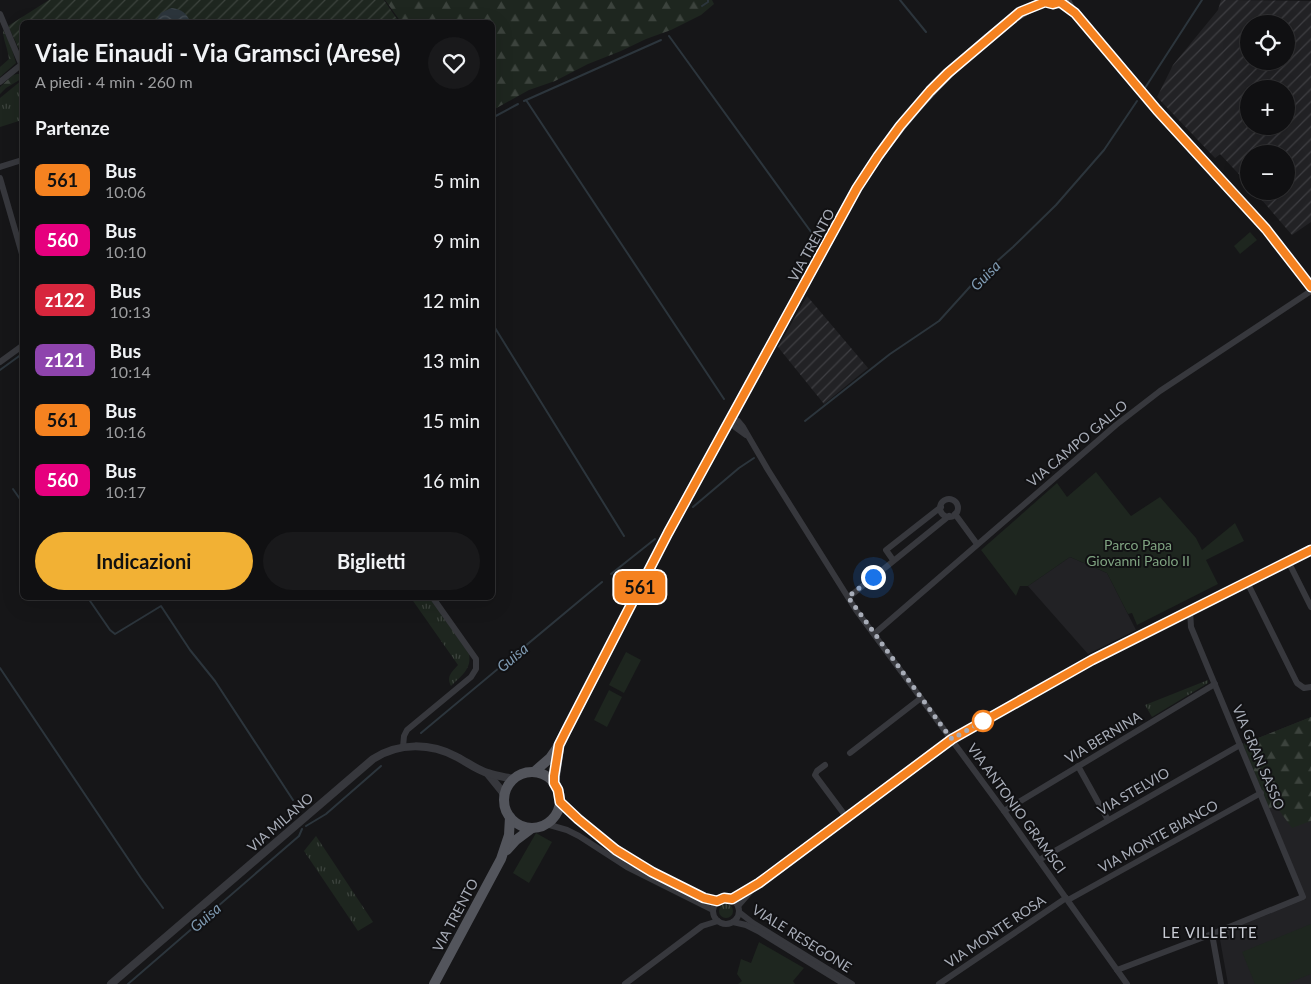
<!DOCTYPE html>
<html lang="it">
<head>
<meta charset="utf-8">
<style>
  body { margin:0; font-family:Lato,sans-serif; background:#19191b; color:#f1f3f6; height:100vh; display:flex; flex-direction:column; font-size:19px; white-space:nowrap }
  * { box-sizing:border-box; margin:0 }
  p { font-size:16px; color:#9c9d9f }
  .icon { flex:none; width:28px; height:28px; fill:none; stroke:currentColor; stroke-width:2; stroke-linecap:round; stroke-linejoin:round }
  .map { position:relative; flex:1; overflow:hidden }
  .sheet { position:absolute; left:20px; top:20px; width:475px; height:580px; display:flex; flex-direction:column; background:#101012; border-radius:8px; box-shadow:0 5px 20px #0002,0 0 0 1px #303032 }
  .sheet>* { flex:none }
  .badge { padding:0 10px; border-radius:8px; font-size:18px; line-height:32px }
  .fabs { position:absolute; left:1240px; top:15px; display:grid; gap:10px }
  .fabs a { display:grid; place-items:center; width:55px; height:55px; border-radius:50%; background:#101012; box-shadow:0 5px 20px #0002,0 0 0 1px #303032; font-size:25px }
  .you { position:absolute; width:25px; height:25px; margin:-12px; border:4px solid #fff; border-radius:50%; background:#1a73e8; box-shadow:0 0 0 8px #1a73e833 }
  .map>.badge { position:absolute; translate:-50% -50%; box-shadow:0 0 0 2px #fff }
  h2 { padding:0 15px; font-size:19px; line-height:45px }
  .round { display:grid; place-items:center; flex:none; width:52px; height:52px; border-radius:26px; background:#19191b }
  .head { display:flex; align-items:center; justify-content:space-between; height:85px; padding:0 15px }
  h1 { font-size:24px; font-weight:700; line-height:38px }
  .cta { display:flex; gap:10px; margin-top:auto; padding:10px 15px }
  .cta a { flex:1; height:58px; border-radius:30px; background:#f2b134; color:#111; font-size:20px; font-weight:700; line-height:58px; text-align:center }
  .cta a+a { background:#19191b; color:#f1f3f6 }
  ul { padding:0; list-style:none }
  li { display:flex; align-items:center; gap:15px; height:60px; padding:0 15px }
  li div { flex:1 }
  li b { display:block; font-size:19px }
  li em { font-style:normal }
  li .badge { min-width:55px; font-weight:700; text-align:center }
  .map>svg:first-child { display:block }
  .built { fill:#222225 }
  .industrial { fill:url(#industrial-furrows); fill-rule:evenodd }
  .grass { fill:url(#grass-tufts) }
  .forest { fill:url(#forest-firs) }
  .park { fill:#1e261f }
  .garden { fill:url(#garden-furrows) }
  .water { fill:url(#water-waves) }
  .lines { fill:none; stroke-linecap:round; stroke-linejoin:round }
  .stream { stroke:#2c353c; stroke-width:2 }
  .minor { stroke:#37383d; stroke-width:6 }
  .tertiary { stroke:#37383d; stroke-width:8 }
  .primary { stroke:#53555c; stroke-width:10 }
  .line-casing { stroke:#fff; stroke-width:11 }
  .line { stroke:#f58220; stroke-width:8 }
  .walk { stroke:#a8adb8; stroke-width:5; stroke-dasharray:0 9 }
  .stop-dot { fill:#fff; stroke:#f58220; stroke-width:2.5 }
  .labels { text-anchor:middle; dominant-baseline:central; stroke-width:4; stroke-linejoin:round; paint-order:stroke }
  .street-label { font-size:14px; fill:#a8adb8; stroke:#111113 }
  .park-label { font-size:14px; fill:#7fa381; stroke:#111113 }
  .water-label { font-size:15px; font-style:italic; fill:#7f9bb3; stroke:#111113 }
  .neighbourhood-label { font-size:15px; letter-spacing:1px; fill:#c9ccd4; stroke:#111113 }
</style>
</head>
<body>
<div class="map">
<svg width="1311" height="984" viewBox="0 0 1311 984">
  <defs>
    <pattern id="industrial-furrows" width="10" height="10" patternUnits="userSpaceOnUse" patternTransform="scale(1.25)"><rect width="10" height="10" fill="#222225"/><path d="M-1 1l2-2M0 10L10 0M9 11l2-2" fill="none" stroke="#3f3f43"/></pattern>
    <pattern id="grass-tufts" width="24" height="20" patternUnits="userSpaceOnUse" patternTransform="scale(1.25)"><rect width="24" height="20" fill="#1e261f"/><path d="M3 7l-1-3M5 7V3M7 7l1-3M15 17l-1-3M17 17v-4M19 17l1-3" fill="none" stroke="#3c433d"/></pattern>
    <pattern id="forest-firs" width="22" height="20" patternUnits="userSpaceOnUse" patternTransform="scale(1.25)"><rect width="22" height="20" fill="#1e261f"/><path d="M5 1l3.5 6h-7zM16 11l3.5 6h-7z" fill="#3c433d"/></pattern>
    <pattern id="garden-furrows" width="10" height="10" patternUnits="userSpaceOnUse" patternTransform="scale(1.25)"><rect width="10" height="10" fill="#1e261f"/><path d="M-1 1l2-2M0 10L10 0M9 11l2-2" fill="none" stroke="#3c433d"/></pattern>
    <pattern id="water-waves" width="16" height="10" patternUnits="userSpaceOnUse" patternTransform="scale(1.25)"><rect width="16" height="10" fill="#2c353c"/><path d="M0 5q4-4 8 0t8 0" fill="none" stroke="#485056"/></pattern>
  </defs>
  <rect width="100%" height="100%" fill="#161618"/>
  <!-- built -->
  <g class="built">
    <path d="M1070 557 1107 573 1136 630 1088 654 1028 586Z"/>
    <path d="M1311 717V984H1228L1219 934 1306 899 1243 744Z"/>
  </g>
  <!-- industrial -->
  <g class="industrial">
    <path d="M1221 0 1311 1V222L1292 235 1254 191H1286V154H1249V185L1220 154 1215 158 1157 97 1173 65 1218 10ZM1249 24H1286V61H1249ZM1249 89H1286V126H1249Z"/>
    <path d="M807 296 868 368 824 404 778 347Z"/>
  </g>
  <!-- grass -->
  <g class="grass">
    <path d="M22 80V120L0 127V98Z"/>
    <path d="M411 598H430L469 654C472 669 461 676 451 686 446 676 452 672 458 665Z"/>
    <path d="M1208 680V683L1152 717 1145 705Z"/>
    <path d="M316 836 373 922 358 931 304 851Z"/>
    <circle cx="726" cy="911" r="7"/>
  </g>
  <!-- forest -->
  <g class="forest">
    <path d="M385 0H712L714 4 701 15 671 30 646 39 621 51 588 64 555 81 529 90 493 110 492 22H401Z"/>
    <path d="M3 30 11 46 16 63 0 77V67L9 59C8 49 3 40 3 30Z"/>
    <path d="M17 74H22L21 79 6 88 0 94V87L13 75Z"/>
    <path d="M1311 717V821L1292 828 1276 806 1269 808 1243 744Z"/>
  </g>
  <!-- park -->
  <g class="park">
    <path d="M1250 232 1257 240 1240 254 1234 246Z"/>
    <path d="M1096 472 1131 516 1160 497 1196 538 1202 550 1235 523 1244 541 1206 560 1218 584 1137 625 1132 613 1128 614 1107 573 1070 557 1028 586H1020L1016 596 981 550 1057 483 1067 497Z"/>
    <path d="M626 652 641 660 624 693 609 685Z"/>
    <path d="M609 690 622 697 607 727 594 720Z"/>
    <path d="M536 833 552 842 529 883 513 873Z"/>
    <path d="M1311 924V974L1286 984H1255L1242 952Z"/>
    <path d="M759 942 804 968 793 981 795 984H738L742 981 737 974 741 959 751 963Z"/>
  </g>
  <!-- garden -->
  <path class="garden" d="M49 0H384L399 22H22V55L8 26Z"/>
  <!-- water -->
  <path class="water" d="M171 8C181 9 187 13 190 22H155L161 13Z"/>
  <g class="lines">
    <!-- stream -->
    <g class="stream">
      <path d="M900 0 926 32"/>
      <path d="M702 6 708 2V0"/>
      <path d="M669 36 814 236"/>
      <path d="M1145 88 1202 0"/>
      <path d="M526 100 724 399"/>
      <path d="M524 101 661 40"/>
      <path d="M492 118 518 104"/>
      <path d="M492 323 624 536"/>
      <path d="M0 370 22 354"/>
      <path d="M805 421 890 354 939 321 977 279 1013 247 1056 205 1104 150 1137 101"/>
      <path d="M13 489 22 502"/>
      <path d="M693 507 739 468 754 458"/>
      <path d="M611 574 655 539"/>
      <path d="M88 598 110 630 115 634 161 606 190 650 215 681 293 800"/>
      <path d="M0 668 141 878 163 908"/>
      <path d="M421 733 602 582"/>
      <path d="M306 826 326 814 381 766"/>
      <path d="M128 984 299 836 302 829"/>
    </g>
    <!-- minor -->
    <g class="minor">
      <path d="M1068 0 1075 13 1157 110 1266 229 1311 287"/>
      <path d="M0 14 22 66"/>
      <path d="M0 82 22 64"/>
      <path d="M0 167 22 160"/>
      <path d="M22 169V171"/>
      <path d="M0 178 22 254"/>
      <path d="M0 362 22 346"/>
      <path d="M730 419 738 421 743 427 768 470 856 610 1004 811 1127 984"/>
      <path d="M730 419 735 427 746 435"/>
      <circle cx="949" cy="508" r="9"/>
      <path d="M955 514 977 544"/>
      <path d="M893 560 886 550 941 507"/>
      <path d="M1288 561 1311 607"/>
      <path d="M1247 582 1297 683 1304 688 1311 687"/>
      <path d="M849 597 949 516"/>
      <path d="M1190 610 1191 627 1303 897 1212 934"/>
      <path d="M874 634 1116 425 1160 391 1311 291"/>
      <path d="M403 747 404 736 407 730 471 677 476 669V659L433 598"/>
      <path d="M850 753 921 698"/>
      <path d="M825 765 817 771 815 775 847 818"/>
      <path d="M1078 766 1108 820"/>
      <path d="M560 802C595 836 631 861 674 883 688 890 701 898 717 901"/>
      <path d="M1004 811 1215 684"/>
      <path d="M546 824 567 830 579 836 627 867 713 910"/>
      <path d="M1039 860 1240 745"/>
      <circle cx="726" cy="911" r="13"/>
      <path d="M732 899 759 883 952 739 1092 660 1311 550"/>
      <path d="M1068 900 1261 793"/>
      <path d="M738 906 751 891"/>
      <path d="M739 912 753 923 852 984"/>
      <path d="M733 922 746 925 758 931 844 984"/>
      <path d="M1117 970 1212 934 1221 984"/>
      <path d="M625 984 702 926 718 921"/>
      <path d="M939 984 1066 898"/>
    </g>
    <!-- tertiary -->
    <g class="tertiary">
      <path d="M488 774 505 795"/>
      <path d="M111 984 373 759C399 742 431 743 457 757 467 762 477 770 488 773 496 776 505 777 514 779"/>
    </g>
    <!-- primary -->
    <g class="primary">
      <path d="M1041 0 1053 4 1064 0"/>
      <path d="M534 772 550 758 559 745 668 533 857 188C893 131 935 82 987 39 1006 24 1022 9 1045 2"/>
      <circle cx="532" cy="800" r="28"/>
      <path d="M554 783 559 749"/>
      <path d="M507 850 516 840 532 828"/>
      <path d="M434 984 501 859 509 835 510 817"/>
    </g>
  </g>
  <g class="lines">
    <defs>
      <path id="line" d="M1311 287 1266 229 1157 110 1075 13 1060 2 1053 4 1045 2 1020 12 948 73 930 91 900 126 878 156 857 188 668 533 566 731 559 745 554 776V783L558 790 560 802 578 819 616 850 652 872 704 898 717 901 724 898 732 899 759 883 952 739 1092 660 1311 550"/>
    </defs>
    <!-- line casing -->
    <use href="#line" class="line-casing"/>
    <!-- line -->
    <use href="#line" class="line"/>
    <!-- walk -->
    <path class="walk" d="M873 577 848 597 944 729 952 739 983 721"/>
  </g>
  <!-- markers -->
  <circle class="stop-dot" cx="983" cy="721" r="10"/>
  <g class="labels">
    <!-- street labels -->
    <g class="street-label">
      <text transform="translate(811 245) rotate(-61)">VIA TRENTO</text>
      <text transform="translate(1077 443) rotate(-40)">VIA CAMPO GALLO</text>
      <text transform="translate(1103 737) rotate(-31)">VIA BERNINA</text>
      <text transform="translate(1259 757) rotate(67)">VIA GRAN SASSO</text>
      <text transform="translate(1133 791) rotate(-30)">VIA STELVIO</text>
      <text transform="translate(1017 808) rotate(54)">VIA ANTONIO GRAMSCI</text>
      <text transform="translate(280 822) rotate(-41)">VIA MILANO</text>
      <text transform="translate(1158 836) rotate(-29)">VIA MONTE BIANCO</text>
      <text transform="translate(455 915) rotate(-62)">VIA TRENTO</text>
      <text transform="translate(995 931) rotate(-34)">VIA MONTE ROSA</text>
      <text transform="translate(802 938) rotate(32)">VIALE RESEGONE</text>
    </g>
    <!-- park labels -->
    <g class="park-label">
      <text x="1138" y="544">Parco Papa<tspan x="1138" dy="16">Giovanni Paolo II</tspan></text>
    </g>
    <!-- water labels -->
    <g class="water-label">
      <text transform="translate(985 275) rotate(-45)">Guisa</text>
      <text transform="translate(512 657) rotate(-40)">Guisa</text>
      <text transform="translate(205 917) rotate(-41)">Guisa</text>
    </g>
    <!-- neighbourhood labels -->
    <g class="neighbourhood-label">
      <text x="1210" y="932">LE VILLETTE</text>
    </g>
  </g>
</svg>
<div class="fabs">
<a><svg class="icon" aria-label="locate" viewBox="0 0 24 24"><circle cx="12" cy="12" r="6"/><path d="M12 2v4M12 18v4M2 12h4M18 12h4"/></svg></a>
<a>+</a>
<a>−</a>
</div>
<div class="you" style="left:873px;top:577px"></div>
<b class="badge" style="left:640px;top:587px;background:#f58220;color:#111">561</b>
<section class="sheet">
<div class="head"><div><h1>Viale Einaudi - Via Gramsci (Arese)</h1><p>A piedi · 4 min · 260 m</p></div><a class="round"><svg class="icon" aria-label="heart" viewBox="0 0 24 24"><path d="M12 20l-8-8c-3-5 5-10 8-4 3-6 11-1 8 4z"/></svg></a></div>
<h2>Partenze</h2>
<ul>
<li><span class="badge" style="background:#f58220;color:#111">561</span><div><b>Bus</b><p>10:06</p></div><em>5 min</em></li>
<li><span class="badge" style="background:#e6007e;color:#fff">560</span><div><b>Bus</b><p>10:10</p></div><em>9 min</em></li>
<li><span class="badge" style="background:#d7263d;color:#fff">z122</span><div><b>Bus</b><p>10:13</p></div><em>12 min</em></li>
<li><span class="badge" style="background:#8e44ad;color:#fff">z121</span><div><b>Bus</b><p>10:14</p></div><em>13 min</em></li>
<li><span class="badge" style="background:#f58220;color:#111">561</span><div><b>Bus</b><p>10:16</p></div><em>15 min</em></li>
<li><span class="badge" style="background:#e6007e;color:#fff">560</span><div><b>Bus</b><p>10:17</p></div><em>16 min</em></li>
</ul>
<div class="cta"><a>Indicazioni</a><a>Biglietti</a></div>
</section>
</div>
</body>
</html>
